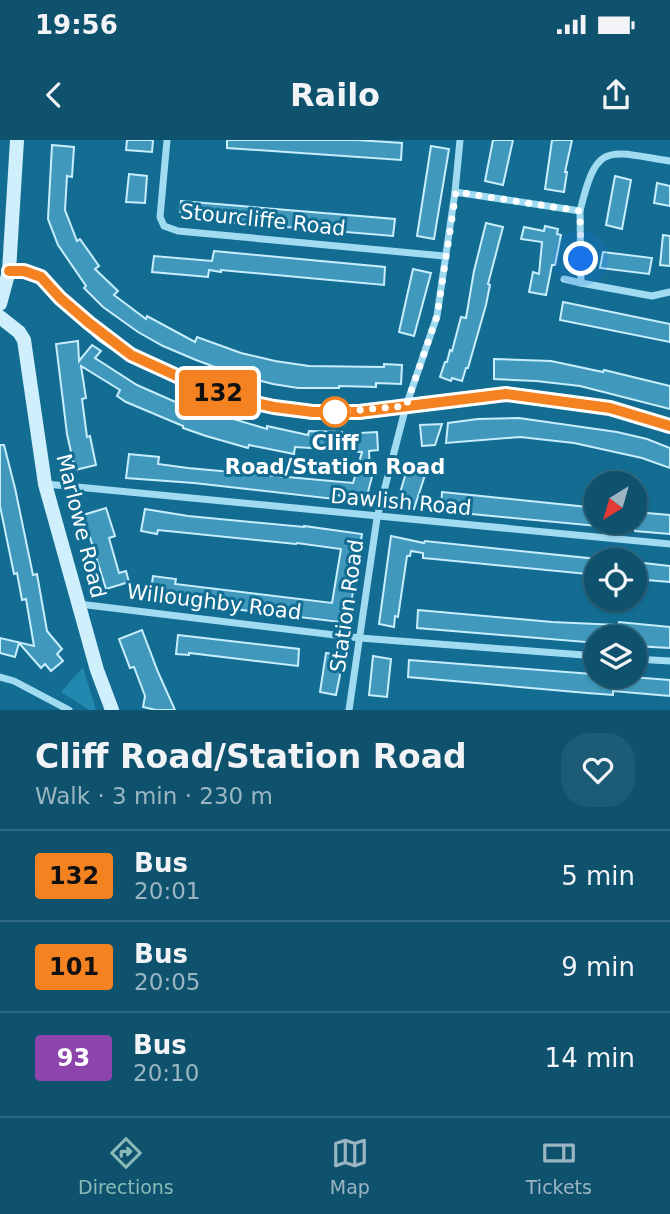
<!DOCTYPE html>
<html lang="en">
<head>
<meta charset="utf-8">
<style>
  body { margin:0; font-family:"DejaVu Sans",sans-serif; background:#1c5c76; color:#f1f3f6; height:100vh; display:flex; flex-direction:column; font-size:26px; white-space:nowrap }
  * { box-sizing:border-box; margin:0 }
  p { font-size:23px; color:#9bb6c2 }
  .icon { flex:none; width:38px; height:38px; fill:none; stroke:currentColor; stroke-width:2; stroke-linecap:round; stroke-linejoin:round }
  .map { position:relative; height:570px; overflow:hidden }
  .drawer { display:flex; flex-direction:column; background:#0e526e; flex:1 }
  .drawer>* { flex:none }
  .badge { padding:0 14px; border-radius:5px; font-size:24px; line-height:46px }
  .needle { width:46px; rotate:217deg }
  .controls { position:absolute; left:584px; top:331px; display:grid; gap:14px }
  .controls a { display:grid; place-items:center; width:63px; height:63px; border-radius:50%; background:#0e526e; box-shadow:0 2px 5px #0004,0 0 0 2px #2e6981; font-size:35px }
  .you { position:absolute; width:35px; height:35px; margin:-18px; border:5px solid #fff; border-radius:50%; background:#1a73e8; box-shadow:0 0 0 10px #1a73e833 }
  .map>.badge { position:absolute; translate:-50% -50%; box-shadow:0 0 0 4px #fff }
  .round { display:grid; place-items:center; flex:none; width:74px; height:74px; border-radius:28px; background:#1c5c76 }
  .summary { display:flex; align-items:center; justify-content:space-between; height:119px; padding:0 35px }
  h1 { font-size:33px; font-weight:600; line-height:52px }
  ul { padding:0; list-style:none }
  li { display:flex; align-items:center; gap:21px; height:91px; padding:0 35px; border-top:2px solid #2e6981 }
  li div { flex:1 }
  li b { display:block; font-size:26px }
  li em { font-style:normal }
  li .badge { min-width:77px; font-weight:700; text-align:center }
  .status { display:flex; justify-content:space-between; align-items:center; height:49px; padding:0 35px; background:#0e526e; direction:ltr }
  .status svg { height:19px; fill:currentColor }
  header { display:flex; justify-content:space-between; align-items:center; height:91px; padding:0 35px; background:#0e526e; font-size:32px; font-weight:600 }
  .tabs { display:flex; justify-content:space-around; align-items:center; height:98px; border-top:2px solid #2e6981; background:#0e526e; font-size:19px; color:#9bb6c2 }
  .tabs a { display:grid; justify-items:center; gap:4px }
  .tabs .active { color:#8bbbb9 }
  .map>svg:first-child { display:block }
  .green { fill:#2288b0 }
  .building { fill:#4099bd; stroke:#c8eefd; stroke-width:2 }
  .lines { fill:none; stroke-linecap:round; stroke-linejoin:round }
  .street { stroke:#a1dbf2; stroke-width:7 }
  .secondary { stroke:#cfeffc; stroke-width:14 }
  .line-casing { stroke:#fff; stroke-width:16 }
  .line { stroke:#f58220; stroke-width:10 }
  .walk { stroke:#fff; stroke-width:7; stroke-dasharray:0 12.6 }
  .stop-dot { fill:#fff; stroke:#f58220; stroke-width:3.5 }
  .labels { text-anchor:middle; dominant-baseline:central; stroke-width:6; stroke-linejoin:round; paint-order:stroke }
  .street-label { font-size:21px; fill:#fff; stroke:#136d93 }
  .stop-label { font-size:21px; font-weight:bold; fill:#fff; stroke:#136d93 }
</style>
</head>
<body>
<div class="status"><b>19:56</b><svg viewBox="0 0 49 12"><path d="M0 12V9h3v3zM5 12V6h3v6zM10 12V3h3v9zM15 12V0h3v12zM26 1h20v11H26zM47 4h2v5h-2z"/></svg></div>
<header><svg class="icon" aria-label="back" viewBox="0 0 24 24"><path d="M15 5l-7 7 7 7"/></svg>Railo<svg class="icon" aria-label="share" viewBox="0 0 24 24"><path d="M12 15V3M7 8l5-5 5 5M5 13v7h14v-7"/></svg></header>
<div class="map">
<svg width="670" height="570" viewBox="0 0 670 570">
  <rect width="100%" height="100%" fill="#136d93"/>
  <!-- green -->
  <path class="green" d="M83 527 96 570H89L61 552Z"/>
  <!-- building -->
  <g class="building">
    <path d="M127 0H153L152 12 126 10Z"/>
    <path d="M227 0H357L402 3 401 20 227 8Z"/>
    <path d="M493 0H513L503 45 485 41Z"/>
    <path d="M552 0H572L565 32H567L564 52 545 49Z"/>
    <path d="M52 5 74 7 72 37 67 36 65 70 77 101 80 99 99 126 95 129 118 151 114 155 146 179 147 176 195 202 197 197 241 213 275 221 309 226 384 227V224L402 225 401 244 376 243V247L339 246V248H298L273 244 234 234 196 220 163 206 138 192 103 167 84 148 86 146 58 105 48 79Z"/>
    <path d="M431 6 449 9 434 99 417 96Z"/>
    <path d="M129 34 147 36 145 63 126 62Z"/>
    <path d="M615 36 631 40 622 89 606 85Z"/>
    <path d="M657 43 670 46V66L654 63Z"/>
    <path d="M181 61 395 79 393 96 180 78Z"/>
    <path d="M486 83 503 87 488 144 490 145 486 165 468 228H466L462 241 452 238 451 241 440 237 445 222H447L450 210 452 211 461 177 466 178 474 131Z"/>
    <path d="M545 86 558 89 557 94 561 95 555 125H552L546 155 529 152 533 132 539 134 542 102 521 99 524 87 544 91Z"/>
    <path d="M663 95 670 96V126L660 125Z"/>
    <path d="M214 111 385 127 384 145 221 130V132L209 130 208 137 152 132 154 116 212 121Z"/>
    <path d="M603 112 652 118 649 134 600 128Z"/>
    <path d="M413 129 431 133 414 196 399 192Z"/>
    <path d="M563 162 670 184V202L560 180Z"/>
    <path d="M78 201 79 221 92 205 101 211 95 218 137 245 189 268 190 266 267 289V286L308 295 309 291 342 292V294L377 292 378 310 369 311 370 333H373L365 363 334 354V359L194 343 126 338 129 314 159 317 158 324 188 328 353 343 362 312 326 311V309L295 307 294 314 249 305 248 308 206 296 183 288V286L126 262 117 256 120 250 81 226 86 258 82 259 87 297 90 296 96 325 75 330 67 294 56 204Z"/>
    <path d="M494 219 551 221 603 232 604 230 670 246V269L580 246 536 241 494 239Z"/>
    <path d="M519 278 617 292 647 299 670 308V328L642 318 574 303 520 297 446 303 448 283 478 279Z"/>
    <path d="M442 284 435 305 422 306 420 285Z"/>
    <path d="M0 305H4L15 348 33 435 37 434 47 491 62 509 57 514 63 521 51 531 45 524 41 528 19 503 15 517 0 513V498L34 506 26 459 22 460 17 433 14 434 0 366Z"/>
    <path d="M408 326 426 332 414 369 397 363Z"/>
    <path d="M442 352 597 368V386L441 371Z"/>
    <path d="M106 368 115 396 109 398 119 433 126 431 129 442 106 449 83 375Z"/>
    <path d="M145 369 188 376 304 387V386L362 394 348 483 176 462V460L150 456 153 436 176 439 175 444 332 463 341 409 297 403 296 404 158 390 157 394 141 391Z"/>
    <path d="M635 372 670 375V394L635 391Z"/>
    <path d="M391 396 424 403 425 401 597 419V435L434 419 423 418V413L411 411 410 416H407L398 477 395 476 394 487 379 484Z"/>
    <path d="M635 422 670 426V442L635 439Z"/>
    <path d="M418 470 552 482 618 485 619 482 670 487V508L635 506V497H597V503L417 488Z"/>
    <path d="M142 490 158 532 175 570H156L143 567 145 556 134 527 130 528 119 499Z"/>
    <path d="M178 495 299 509 298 526 189 513V515L176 514Z"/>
    <path d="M326 513 344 515 336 555 320 552Z"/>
    <path d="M373 516 391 519 387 557 369 555Z"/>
    <path d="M409 520 670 540V556L613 551V555L587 553 408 537Z"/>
  </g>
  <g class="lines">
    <!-- street -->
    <g class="street">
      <path d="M167 0 160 77 164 86 178 91 444 116"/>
      <path d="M455 52 580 71C597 1 606 11 670 21"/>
      <path d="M580 71 581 143 652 156 670 152"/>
      <path d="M564 139 581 143"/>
      <path d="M46 344 670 404"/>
      <path d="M79 464 360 498 597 516"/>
      <path d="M635 519 670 521"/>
      <path d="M0 537 14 541 69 570"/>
      <path d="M349 570 377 378 406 266 437 176 455 52 460 0"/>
    </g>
    <!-- secondary -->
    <g class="secondary">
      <path d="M9 131H24L41 137 60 158 103 196 131 215 201 247 237 259 274 267 313 272H359L506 254 610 268 670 286"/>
      <path d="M0 164 9 131 17 0"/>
      <path d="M0 177 19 192 24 200 45 344 97 530 112 570"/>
    </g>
  </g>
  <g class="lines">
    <defs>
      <path id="line" d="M9 131H24L41 137 60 158 89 183 131 215 201 247 237 259 274 267 313 272H359L506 254 610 268 670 286"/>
    </defs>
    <!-- line casing -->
    <use href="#line" class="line-casing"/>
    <!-- line -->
    <use href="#line" class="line"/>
    <!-- walk -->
    <path class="walk" d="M335 272 406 266 437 176 456 52 580 71 581 119"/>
  </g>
  <!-- markers -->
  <circle class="stop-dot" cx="335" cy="272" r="14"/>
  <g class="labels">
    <!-- street labels -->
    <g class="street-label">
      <text transform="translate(263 80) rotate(6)">Stourcliffe Road</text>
      <text transform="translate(401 362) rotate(5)">Dawlish Road</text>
      <text transform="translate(81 386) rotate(76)">Marlowe Road</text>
      <text transform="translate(214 462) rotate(7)">Willoughby Road</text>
      <text transform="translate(347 466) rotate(-82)">Station Road</text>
    </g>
    <!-- stop labels -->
    <g class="stop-label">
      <text x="335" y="303">Cliff<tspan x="335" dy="24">Road/Station Road</tspan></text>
    </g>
  </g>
</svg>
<div class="controls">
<a><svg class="needle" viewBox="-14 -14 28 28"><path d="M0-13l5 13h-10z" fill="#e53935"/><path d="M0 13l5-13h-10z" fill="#9bb6c2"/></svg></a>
<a><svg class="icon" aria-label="locate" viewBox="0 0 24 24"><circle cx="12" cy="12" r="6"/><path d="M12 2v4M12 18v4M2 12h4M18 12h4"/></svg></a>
<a><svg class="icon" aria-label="layers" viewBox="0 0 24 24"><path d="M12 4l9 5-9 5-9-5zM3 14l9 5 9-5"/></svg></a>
</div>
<div class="you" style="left:581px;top:119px"></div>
<b class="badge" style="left:218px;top:253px;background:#f58220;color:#111">132</b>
</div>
<section class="drawer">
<div class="summary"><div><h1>Cliff Road/Station Road</h1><p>Walk · 3 min · 230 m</p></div><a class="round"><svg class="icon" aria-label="heart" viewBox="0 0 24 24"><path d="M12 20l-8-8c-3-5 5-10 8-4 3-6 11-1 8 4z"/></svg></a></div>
<ul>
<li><span class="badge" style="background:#f58220;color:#111">132</span><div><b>Bus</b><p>20:01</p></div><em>5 min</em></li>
<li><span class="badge" style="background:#f58220;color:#111">101</span><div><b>Bus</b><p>20:05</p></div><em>9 min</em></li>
<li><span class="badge" style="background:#8e44ad;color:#fff">93</span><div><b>Bus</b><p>20:10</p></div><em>14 min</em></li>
</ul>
</section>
<nav class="tabs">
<a class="active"><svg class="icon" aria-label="directions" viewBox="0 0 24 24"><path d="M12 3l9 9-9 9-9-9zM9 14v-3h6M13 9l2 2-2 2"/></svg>Directions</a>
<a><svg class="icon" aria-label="map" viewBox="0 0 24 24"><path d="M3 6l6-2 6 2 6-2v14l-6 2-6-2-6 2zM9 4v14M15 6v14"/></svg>Map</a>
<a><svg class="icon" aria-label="tickets" viewBox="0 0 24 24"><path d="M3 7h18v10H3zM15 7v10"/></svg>Tickets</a>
</nav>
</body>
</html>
